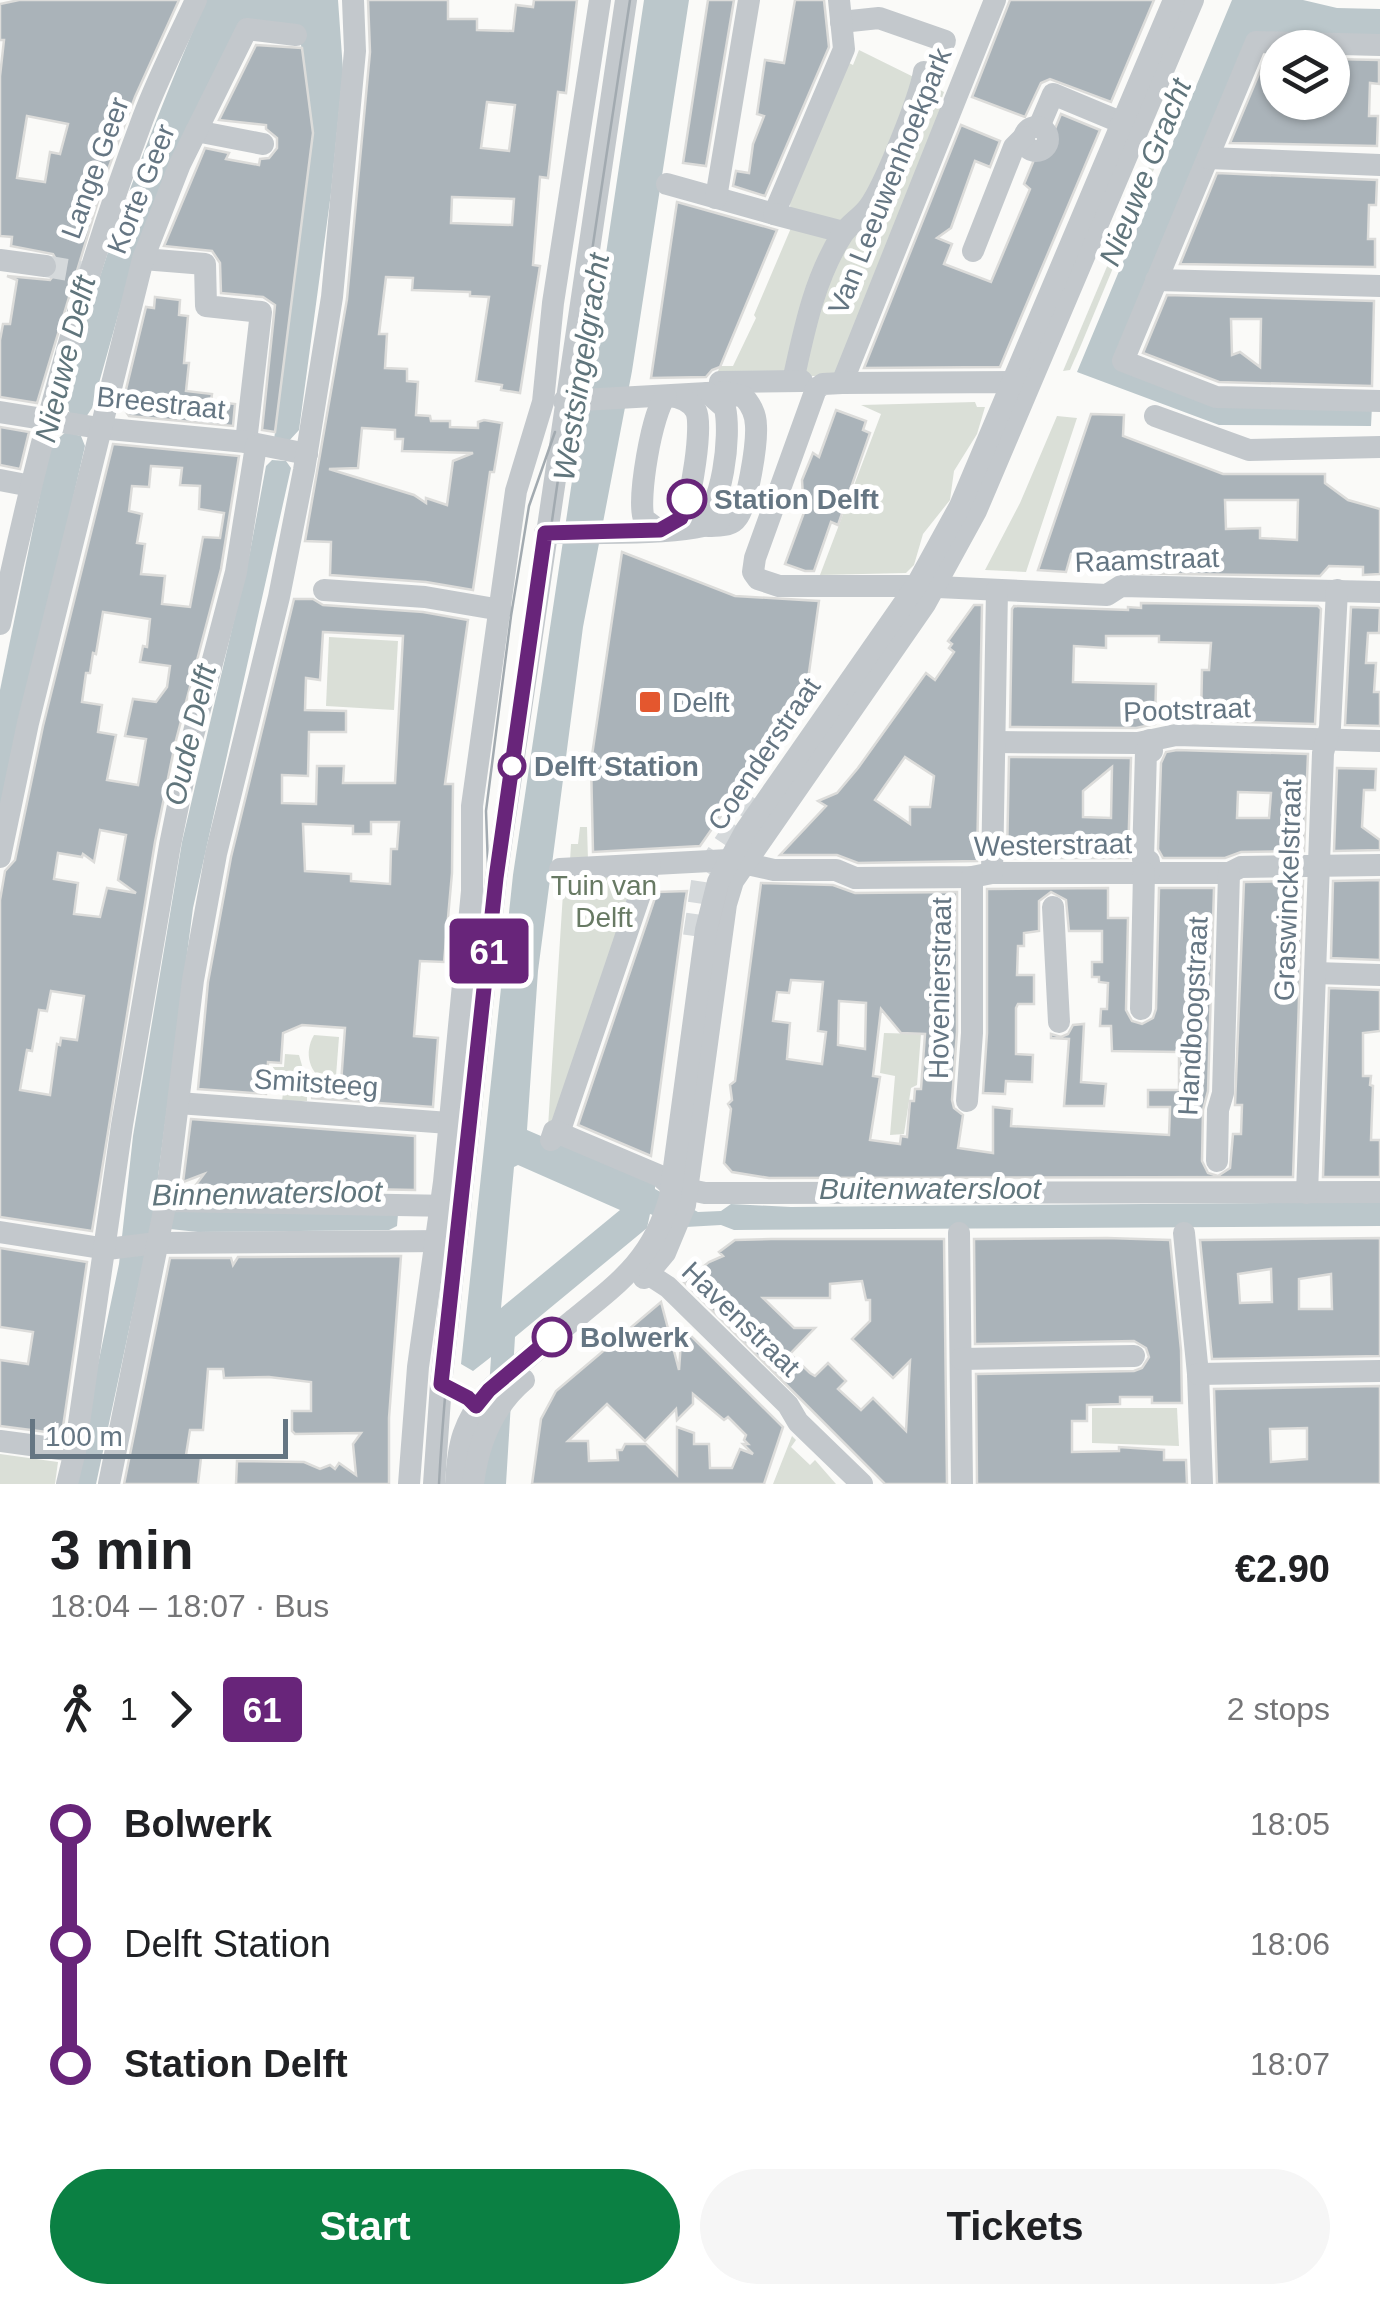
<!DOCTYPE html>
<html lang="en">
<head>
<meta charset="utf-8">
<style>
  body { margin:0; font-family:Helvetica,sans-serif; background:#f6f6f6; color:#202124; height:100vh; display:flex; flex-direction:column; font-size:38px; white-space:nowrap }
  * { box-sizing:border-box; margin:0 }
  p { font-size:32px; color:#757577 }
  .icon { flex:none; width:55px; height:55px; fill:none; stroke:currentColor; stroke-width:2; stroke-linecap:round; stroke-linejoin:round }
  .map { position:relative; height:1484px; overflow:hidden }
  .side { display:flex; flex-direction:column; background:#fff; flex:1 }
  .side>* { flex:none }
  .badge { padding:0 20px; border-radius:8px; font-size:35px; line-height:65px }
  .tools { position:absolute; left:1260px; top:30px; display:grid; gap:20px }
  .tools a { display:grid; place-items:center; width:90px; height:90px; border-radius:50%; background:#fff; box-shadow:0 2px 8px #0004; font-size:50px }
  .scale { position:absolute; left:30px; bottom:25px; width:258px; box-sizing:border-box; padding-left:10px; border:5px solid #657683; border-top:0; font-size:28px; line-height:35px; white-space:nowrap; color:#657683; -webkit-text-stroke:8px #fff; paint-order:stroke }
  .map>.badge { position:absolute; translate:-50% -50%; box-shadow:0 0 0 5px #fff }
  .legs { display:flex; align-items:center; gap:15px; height:110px; padding:0 50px; font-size:32px }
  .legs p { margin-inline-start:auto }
  .summary { display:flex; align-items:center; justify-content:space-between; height:170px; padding:0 50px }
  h1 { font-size:55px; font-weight:800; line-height:75px }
  .action { display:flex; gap:20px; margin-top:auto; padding:20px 50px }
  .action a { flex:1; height:115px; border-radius:60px; background:#0b8043; color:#fff; font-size:40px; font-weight:800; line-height:115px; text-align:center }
  .action a+a { background:#f6f6f6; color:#202124 }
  ul { padding:0 50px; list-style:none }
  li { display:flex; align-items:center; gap:35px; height:120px; font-size:38px }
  li i { display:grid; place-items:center; width:15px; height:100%; margin:0 12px; background:currentColor }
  li i::after { content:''; width:25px; height:25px; margin:-12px; border:8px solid; border-radius:50%; background:#fff }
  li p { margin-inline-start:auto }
  li:first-child i { background:linear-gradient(#0000 50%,currentColor 0) }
  li:last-child i { background:linear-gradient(currentColor 50%,#0000 0) }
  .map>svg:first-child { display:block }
  .green { fill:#dadfd7 }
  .water { fill:#bbc7cb; fill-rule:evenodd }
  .building { fill:#aab3b9; stroke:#dcdcda; stroke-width:2.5; fill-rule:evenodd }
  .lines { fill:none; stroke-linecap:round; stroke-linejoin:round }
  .minor-tunnel { stroke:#d5d9db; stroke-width:22; stroke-dasharray:22 11; stroke-linecap:butt }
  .minor { stroke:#c3c8cc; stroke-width:22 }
  .tram { stroke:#a2aab0; stroke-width:2.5 }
  .line-1-casing { stroke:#fff; stroke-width:22 }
  .line-1 { stroke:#68257a; stroke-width:15 }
  .stop-1-dot { fill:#fff; stroke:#68257a; stroke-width:5 }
  .poi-dot { fill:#e4572e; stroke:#fff; stroke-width:4 }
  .labels { text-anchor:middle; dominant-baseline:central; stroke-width:10; stroke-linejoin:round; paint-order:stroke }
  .street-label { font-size:28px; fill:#657683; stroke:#fff }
  .stop-label { font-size:28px; font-weight:bold; fill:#657683; stroke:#fff; text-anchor:start }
  .poi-label { font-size:28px; fill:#657683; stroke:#fff; text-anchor:start }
  .park-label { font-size:28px; fill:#687a64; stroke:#fff }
  .water-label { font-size:30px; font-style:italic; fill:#60757c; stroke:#fff }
</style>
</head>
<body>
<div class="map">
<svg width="1380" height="1484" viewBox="0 0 1380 1484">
  <rect width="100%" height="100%" fill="#fafaf8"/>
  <!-- green -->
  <g class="green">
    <path d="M859 50 944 92 939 106 946 109 841 376H716L720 366H733L756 318 754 315 791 228 790 202 847 62 853 65Z"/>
    <path d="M1159 143 1164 145 1081 345 1070 370 1063 371Z"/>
    <path d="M975 402 977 407H985L977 434 954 471 950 500 923 534 914 565 906 573 820 575 881 414 861 405Z"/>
    <path d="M1057 416 1077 418 1026 572 985 570 1020 503Z"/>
    <path d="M329 637 398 641 394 710 326 706Z"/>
    <path d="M580 827H587L588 860H657L567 1128 548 1127 565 862 570 861 571 844H578Z"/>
    <path d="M884 1033 921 1034 917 1085 911 1088 904 1134 890 1135 895 1076 880 1073Z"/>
    <path d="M314 1035 339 1037 336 1076 327 1084C310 1073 303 1054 314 1035Z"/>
    <path d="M285 1054 299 1055 305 1076 320 1089 309 1093 299 1086V1080L290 1079 288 1086 307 1095V1101H282L283 1093 272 1092 273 1067H284Z"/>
    <path d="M1092 1408H1177L1179 1446 1092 1443Z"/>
    <path d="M792 1436 796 1440 791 1447 810 1465 815 1460 836 1484H773Z"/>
    <path d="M0 1454 58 1462 55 1484H0Z"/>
  </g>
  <!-- water -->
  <g class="water">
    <path d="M206 0H338L343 70 331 193 299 430 288 442 274 440 313 133 299 30 245 23 133 262 92 408 86 417 70 413 64 402C98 264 150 131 206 0Z"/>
    <path d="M644 0H689L632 371 583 627 538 971 527 1130 655 1185V1189L698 1212 721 1211 731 1204 791 1207 1380 1202V1226L734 1230 721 1225 686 1227 650 1214 647 1228 515 1337 506 1484H483L491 1357 473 1371 461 1364 513 875ZM518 1165 620 1210 501 1308 514 1167Z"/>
    <path d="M1232 0H1303L1337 8 1380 9V38L1251 36 1114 363 1215 402 1372 406 1371 426 1219 425 1077 372Z"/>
    <path d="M66 432 81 436 85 446 0 817V690L50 445Z"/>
    <path d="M272 460 286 461 291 468 193 908 154 1208 398 1214 397 1226 389 1230 198 1232 151 1227 96 1484H73L119 1264 133 1136 182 842 250 552 266 466Z"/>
  </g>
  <!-- building -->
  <g class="building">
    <path d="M19 0H179L135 97 106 175 37 403 0 397V340L3 324H10L17 280 7 276 50 280 60 267 53 254 11 246 12 237 0 236V76L4 40H0V4ZM27 116 68 124 60 154 50 152 45 182 17 178Z"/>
    <path d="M368 0H448V19H477V30L513 31 516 5 533 7 534 0H577L566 93 558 92 548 178 540 177 533 265 540 266 520 393 501 390 502 385 476 381 489 297 470 296V292L412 290 413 278 386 277 379 334H387L385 368 407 369V381L418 382 416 415 430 416 431 421H450V427L478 428V422L484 420 502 423 494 472H490L473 590 426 582 330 575 331 542 305 541 347 299 370 52ZM487 102 515 105 509 151 481 148ZM452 197 514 199 512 225 451 223ZM362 428 395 430V439H403L402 451 473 453 453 461 447 505 426 498V503L414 495 329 469 358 468Z"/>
    <path d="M708 0H734L706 166 683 163Z"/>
    <path d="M795 0H824L829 47 765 196 733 186 736 171 749 173 753 144 764 116 757 114 765 60 784 63Z"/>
    <path d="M1010 0H1154L1111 102 1050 79 1041 83 1025 117 972 97Z"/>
    <path d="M256 45 302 48 313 133 275 432 262 430 275 305 263 297 221 293 220 263 212 251 164 246 205 148 229 153 226 159 259 165 260 159 269 158 277 148V138L266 129V125L219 120Z"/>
    <path d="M1266 57 1278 58V102H1332V59L1379 60V84L1370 83 1369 116H1378L1377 146 1230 143Z"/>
    <path d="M1061 114 1100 130 1000 367 864 368 961 125 1000 141 990 167 975 161 951 228 937 238 952 244 944 264 991 282 1030 189 1024 184 1036 155 1043 158Z"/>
    <path d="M1217 173 1377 180 1376 205H1369L1368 239H1375V267L1180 264Z"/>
    <path d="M677 202 777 230 720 367 712 370 706 377 651 378Z"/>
    <path d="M1167 295 1374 301 1372 386 1219 382 1143 353ZM1231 319H1261L1260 367 1240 352 1232 355Z"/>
    <path d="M155 297 180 300 179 315 188 316 184 363H189L186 391 212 394 211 401 235 404 233 426 129 416 122 406 146 307 154 308Z"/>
    <path d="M836 410 866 421 863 430 870 433 838 525 831 522 814 571H805L785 564 809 499 803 497 802 480 813 453 819 457Z"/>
    <path d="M1091 414 1124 415 1123 436 1223 474H1325V483L1348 500 1380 509V574L1363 575V567L1329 566 1320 576 1099 573V563L1071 554 1066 572 1038 570ZM1225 500H1298L1297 540 1260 538V528L1226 529Z"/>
    <path d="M0 427 29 432 20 469 0 465Z"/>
    <path d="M113 444 239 456 221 569 175 744 155 842 92 1231 0 1217V900L5 871 15 860 43 726ZM151 466 182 468 180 485 200 486 199 509 224 513 220 538 203 537 190 607 162 604 165 576 141 574 145 544 137 543 142 514 129 511 132 486 149 487ZM103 612 150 619 147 647 143 646 140 662 170 666 167 687 156 702 133 699 125 736 146 739 138 785 107 780 116 735 98 732 102 705 82 702 86 673H90L93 653 96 654ZM100 830 126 835 118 880 136 893 107 888 100 917 74 914 78 883 54 879 58 853 82 857 83 854 94 862ZM51 991 84 996 77 1040 61 1038 60 1045 57 1044 50 1095 20 1090 27 1050 32 1051 39 1010 47 1011Z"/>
    <path d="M622 552 735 596 819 601 806 694 700 846 593 852 591 762Z"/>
    <path d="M294 599H313L323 605 423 612 468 620 445 784H453L452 873 444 962 420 961 414 1036 438 1038 433 1107 311 1098 340 1097 345 1028 302 1025 283 1033 281 1063 268 1062 266 1094 198 1089 208 982 231 857ZM323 632 403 636 395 783H343L344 766H317L316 804 282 803V775L308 776 309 732H346V711L305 710 306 678 320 680ZM371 822H399L397 849H391L390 884 351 881V874L305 871 303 824 353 826V834H371Z"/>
    <path d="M1141 603 1318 606 1321 609 1315 724 1201 721 1202 670H1209L1211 643 1159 642V636H1106V648L1074 646 1073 682 1156 684 1155 724 1136 728 1010 727 1012 609 1014 606 1128 610V607L1141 608Z"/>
    <path d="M974 605H982L977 861 858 863 837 855H780L826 806 818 801 837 793 858 768 926 673 935 680 954 652 949 648 952 644 948 641ZM905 757 934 776 930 807H910V824L875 800Z"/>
    <path d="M1351 607 1380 608 1379 633H1368L1366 663H1376L1374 692H1380V726L1345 725Z"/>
    <path d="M1177 750 1308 754 1304 851 1241 852 1225 858H1163L1158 849 1161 763 1166 752ZM1238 792 1271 793 1269 818H1237Z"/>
    <path d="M1009 757 1131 758 1128 858H1007ZM1112 767 1111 818 1083 817V791Z"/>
    <path d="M1337 768 1376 769 1375 790H1364L1362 827 1380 840V850L1334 851Z"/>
    <path d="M1380 880V960L1331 958 1333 881Z"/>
    <path d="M1303 881 1293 1177 769 1178 732 1172 724 1163 731 1109 728 1104 732 1100 730 1085 735 1081 761 883 833 885 855 893 957 892V1032L952 1100 954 1108 963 1115 958 1148 993 1153V1107L1012 1109 1011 1126 1169 1135 1170 1107H1148V1090H1179V1052L1112 1051 1111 1026H1100L1101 1009H1107L1108 983 1099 982V977H1092V962H1102V931H1069L1066 900 1051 892 1039 901V931L1024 933V946H1018L1017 975H1034V1004H1018L1016 1008V1054L1033 1055 1032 1082 1006 1081 1005 1094 983 1093 987 1033V889L1108 888V918H1128L1126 1010 1132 1021 1142 1024 1153 1018 1156 1009 1159 888H1214L1208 1091 1203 1110 1202 1161 1208 1173 1218 1176 1230 1168 1233 1134H1241L1242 1105H1235L1244 882ZM791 980 823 982 818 1031 826 1032 822 1064 787 1059 790 1023 773 1021 777 992 789 993ZM839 1001 866 1003 865 1049 838 1045ZM881 1009 901 1033 925 1034 921 1089H915L914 1101H910L907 1137 901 1136 900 1144 870 1140 880 1077 873 1076Z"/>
    <path d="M687 891 685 903 651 1156 578 1125 657 892Z"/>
    <path d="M1329 988 1380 990V1031L1363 1033V1076H1371L1370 1085 1373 1086 1371 1140H1380V1177H1323Z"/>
    <path d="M1084 1024 1081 1082 1106 1084 1104 1106H1064L1069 1039 1051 1038V1034L1061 1037 1068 1034 1073 1025Z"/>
    <path d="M191 1119 415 1136V1190L195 1186 204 1174 183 1182Z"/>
    <path d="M1107 1238 1170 1240 1181 1350 1182 1403H1152V1397H1120V1404L1087 1405V1421H1072V1452L1119 1451V1447L1164 1450V1460H1186L1187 1484H977L976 1374 1134 1371 1142 1368 1149 1357 1146 1348 1134 1341 975 1344 974 1239Z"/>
    <path d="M1380 1238V1356L1212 1359 1200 1240ZM1271 1269 1272 1302 1240 1303 1238 1274ZM1331 1274 1332 1309H1299V1279Z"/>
    <path d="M771 1239H944L947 1484H885L684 1282 709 1262 723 1256 719 1252 735 1240ZM862 1281 866 1300H870V1321L852 1339 893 1378 910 1361 906 1431 873 1398 861 1410 838 1389 846 1381 828 1363 815 1376 810 1373 790 1354 815 1328H794L763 1298H830V1284Z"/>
    <path d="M0 1248 87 1262 62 1434 0 1426V1360L28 1364 33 1332 0 1327Z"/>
    <path d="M401 1256 389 1418V1484H236L237 1461 304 1462 320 1469 330 1465 335 1469 339 1463 356 1475 353 1444 361 1433 295 1434 292 1431V1411H311V1382L269 1377 224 1378 223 1369H208L203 1430H190L186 1455 201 1458 198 1484H124L170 1258H231L233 1265 238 1257Z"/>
    <path d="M661 1302 679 1370 682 1327 783 1427 764 1484H532L541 1419 556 1391ZM693 1394 724 1420 728 1417 746 1435 744 1440 748 1444H743L753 1454 740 1449 732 1468H710L709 1444H694V1433L677 1427V1475L646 1444H625L622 1450H617L618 1460 589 1461 588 1441H568L607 1404 645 1441 676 1409 677 1420 693 1404Z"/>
    <path d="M1380 1386V1484H1217L1214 1389ZM1307 1428V1459L1271 1462 1270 1429Z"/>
  </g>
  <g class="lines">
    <!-- minor-tunnel -->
    <g class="minor-tunnel">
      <path d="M45 266 80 272"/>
      <path d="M694 936 703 875 759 792"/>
    </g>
    <!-- minor -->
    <g class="minor">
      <path d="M841 22 879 18 945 41"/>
      <path d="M1380 45 1256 42 1123 361 1216 397 1380 401"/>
      <path d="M1039 127 1053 94 1137 129"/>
      <circle cx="1036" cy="139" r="12"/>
      <path d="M196 131 263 144"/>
      <path d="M1208 158 1380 165"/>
      <path d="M667 184 774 214 844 49 839 0"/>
      <path d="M716 198 749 0"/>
      <path d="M774 214 843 232"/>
      <path d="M973 251 1014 147 1024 137"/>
      <path d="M143 259 205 264 206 306 261 312 246 442"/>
      <path d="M0 260 45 266"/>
      <path d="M1156 280 1380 286"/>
      <path d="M793 381C804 331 814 279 842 235 849 224 861 218 869 207 884 187 920 97 924 72"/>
      <path d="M720 382 802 381"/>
      <path d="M842 383 995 0"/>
      <path d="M1023 390 1014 382 842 383 823 384 816 389 755 558 753 572 758 579 779 586H916L1107 595 1121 586 1380 592"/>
      <path d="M564 401 725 392 744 397C751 405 756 415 756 426 757 444 748 504 737 518 731 527 719 525 708 526"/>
      <path d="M0 412 99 428 246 442 307 454"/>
      <path d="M1155 416 1249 450 1380 447"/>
      <path d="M0 480 31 486"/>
      <path d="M698 525C723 510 731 435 725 408L708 393"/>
      <path d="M664 529C671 526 678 522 683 515 691 500 703 426 696 411 690 400 680 397 669 396"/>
      <path d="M660 531 644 519C637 500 652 411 666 396"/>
      <path d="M545 533C581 533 692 536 719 521"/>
      <path d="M324 590 425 597 501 610"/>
      <path d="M0 624C36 453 81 282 143 118 158 78 178 39 196 0"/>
      <path d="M996 742 1138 743 1176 735 1380 741"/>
      <path d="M0 857 28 723 143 259 180 164 247 29 296 35"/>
      <path d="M560 869 729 860 774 870H836L855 878 972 877 992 873H1229L1241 867 1380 865"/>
      <path d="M992 873 997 590"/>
      <path d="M1149 873V861L1143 860 1146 751H1152L1150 740"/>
      <path d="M1053 907 1059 1022"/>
      <path d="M1315 973 1380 975"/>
      <path d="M1141 1009 1144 873"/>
      <path d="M967 1101 972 1033V877"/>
      <path d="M178 1103 449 1123"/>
      <path d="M559 1133 650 865"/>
      <path d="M551 1140 554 1131 660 1176 671 1186 705 1193 1380 1192"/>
      <path d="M1217 1161 1218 1110 1223 1093 1229 873"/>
      <path d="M1307 1193 1323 753 1330 727 1337 590"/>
      <path d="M166 1201 453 1206"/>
      <path d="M0 1232 107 1249 157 1243 450 1241"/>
      <path d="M959 1233 962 1484"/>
      <path d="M1184 1233 1198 1374 1202 1484"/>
      <path d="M639 1268 668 1287 788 1405 798 1422 862 1484"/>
      <path d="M644 1278 665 1253 685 1205 726 904 733 881 925 604 976 511 1193 0"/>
      <path d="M961 1359 1134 1356"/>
      <path d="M1198 1374 1380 1371"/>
      <path d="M0 1441 75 1451"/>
      <path d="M67 1484 75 1451 122 1125 170 845 190 747 236 572 256 446"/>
      <path d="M109 1484 166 1201 193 980 216 854 279 597 304 470 332 297 355 51 353 0"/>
      <path d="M409 1484 418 1367 444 1182 472 891V806L516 491 543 402 553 303 600 0"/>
      <path d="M434 1484 441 1384 496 878 626 0"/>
      <path d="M456 1484C458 1443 463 1423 489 1390 516 1367 544 1344 572 1321 619 1283 653 1259 670 1197L706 930 718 882 746 830 916 586 960 506 1174 0"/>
      <path d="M473 1484C478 1443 492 1407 524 1380"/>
    </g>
    <!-- tram -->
    <g class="tram">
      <path d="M489 894 486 811 511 616 529 506 555 432"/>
      <path d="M439 1484C446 1353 463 1223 478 1093 518 727 575 364 630 0"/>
    </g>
  </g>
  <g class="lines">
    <defs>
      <path id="line-1" d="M552 1337 489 1390 476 1406 468 1398 441 1384 496 878 545 533 660 530 681 518 687 499"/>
    </defs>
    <!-- line-1 casing -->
    <use href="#line-1" class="line-1-casing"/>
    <!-- line-1 -->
    <use href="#line-1" class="line-1"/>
  </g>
  <!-- markers -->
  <g class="stop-1-dot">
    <circle cx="687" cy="499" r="18"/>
    <circle cx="512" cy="766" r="12"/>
    <circle cx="552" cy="1337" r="18"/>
  </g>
  <rect class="poi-dot" x="638" y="690" width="24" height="24" rx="5"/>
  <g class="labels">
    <!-- street labels -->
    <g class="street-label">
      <text transform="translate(95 168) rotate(-70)">Lange Geer</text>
      <text transform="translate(890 181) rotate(-68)">Van Leeuwenhoekpark</text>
      <text transform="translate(141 189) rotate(-68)">Korte Geer</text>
      <text transform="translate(161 403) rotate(6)">Breestraat</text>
      <text transform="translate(1147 560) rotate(-2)">Raamstraat</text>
      <text transform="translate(1187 710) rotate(-2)">Pootstraat</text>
      <text transform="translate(764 754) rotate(-56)">Coenderstraat</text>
      <text transform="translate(1053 845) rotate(-1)">Westerstraat</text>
      <text transform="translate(1288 890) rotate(-88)">Graswinckelstraat</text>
      <text transform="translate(940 988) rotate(-89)">Hovenierstraat</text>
      <text transform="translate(1193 1016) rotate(-87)">Handboogstraat</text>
      <text transform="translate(316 1083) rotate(4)">Smitsteeg</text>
      <text transform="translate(741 1319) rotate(44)">Havenstraat</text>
    </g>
    <!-- stop labels -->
    <g class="stop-label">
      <text x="714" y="499">Station Delft</text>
      <text x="534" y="766">Delft Station</text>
      <text x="580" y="1337">Bolwerk</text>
    </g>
    <!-- poi labels -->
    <g class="poi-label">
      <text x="672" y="702">Delft</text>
    </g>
    <!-- park labels -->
    <g class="park-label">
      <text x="604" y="885">Tuin van<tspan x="604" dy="32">Delft</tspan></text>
    </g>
    <!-- water labels -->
    <g class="water-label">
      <text transform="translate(1145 172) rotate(-68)">Nieuwe Gracht</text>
      <text transform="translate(65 359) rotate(-76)">Nieuwe Delft</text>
      <text transform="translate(581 367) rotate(-81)">Westsingelgracht</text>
      <text transform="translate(190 735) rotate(-77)">Oude Delft</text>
      <text x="930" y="1188">Buitenwatersloot</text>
      <text transform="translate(267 1193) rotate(-1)">Binnenwatersloot</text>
    </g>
  </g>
</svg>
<div class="tools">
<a><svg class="icon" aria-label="layers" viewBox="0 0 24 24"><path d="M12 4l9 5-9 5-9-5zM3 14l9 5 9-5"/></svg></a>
</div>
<div class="scale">100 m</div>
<b class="badge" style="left:489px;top:951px;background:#68257a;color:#fff">61</b>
</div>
<section class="side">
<div class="summary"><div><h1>3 min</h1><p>18:04 – 18:07 · Bus</p></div><b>€2.90</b></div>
<div class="legs"><svg class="icon" aria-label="walk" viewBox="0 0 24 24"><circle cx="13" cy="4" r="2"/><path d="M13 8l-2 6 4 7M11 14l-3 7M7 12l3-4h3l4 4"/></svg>1<svg class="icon" aria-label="forward" viewBox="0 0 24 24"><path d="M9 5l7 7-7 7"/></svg><b class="badge" style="background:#68257a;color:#fff">61</b><p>2 stops</p></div>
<ul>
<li><i style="color:#68257a"></i><b>Bolwerk</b><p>18:05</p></li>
<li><i style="color:#68257a"></i><span>Delft Station</span><p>18:06</p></li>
<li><i style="color:#68257a"></i><b>Station Delft</b><p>18:07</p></li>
</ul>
<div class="action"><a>Start</a><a>Tickets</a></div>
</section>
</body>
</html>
